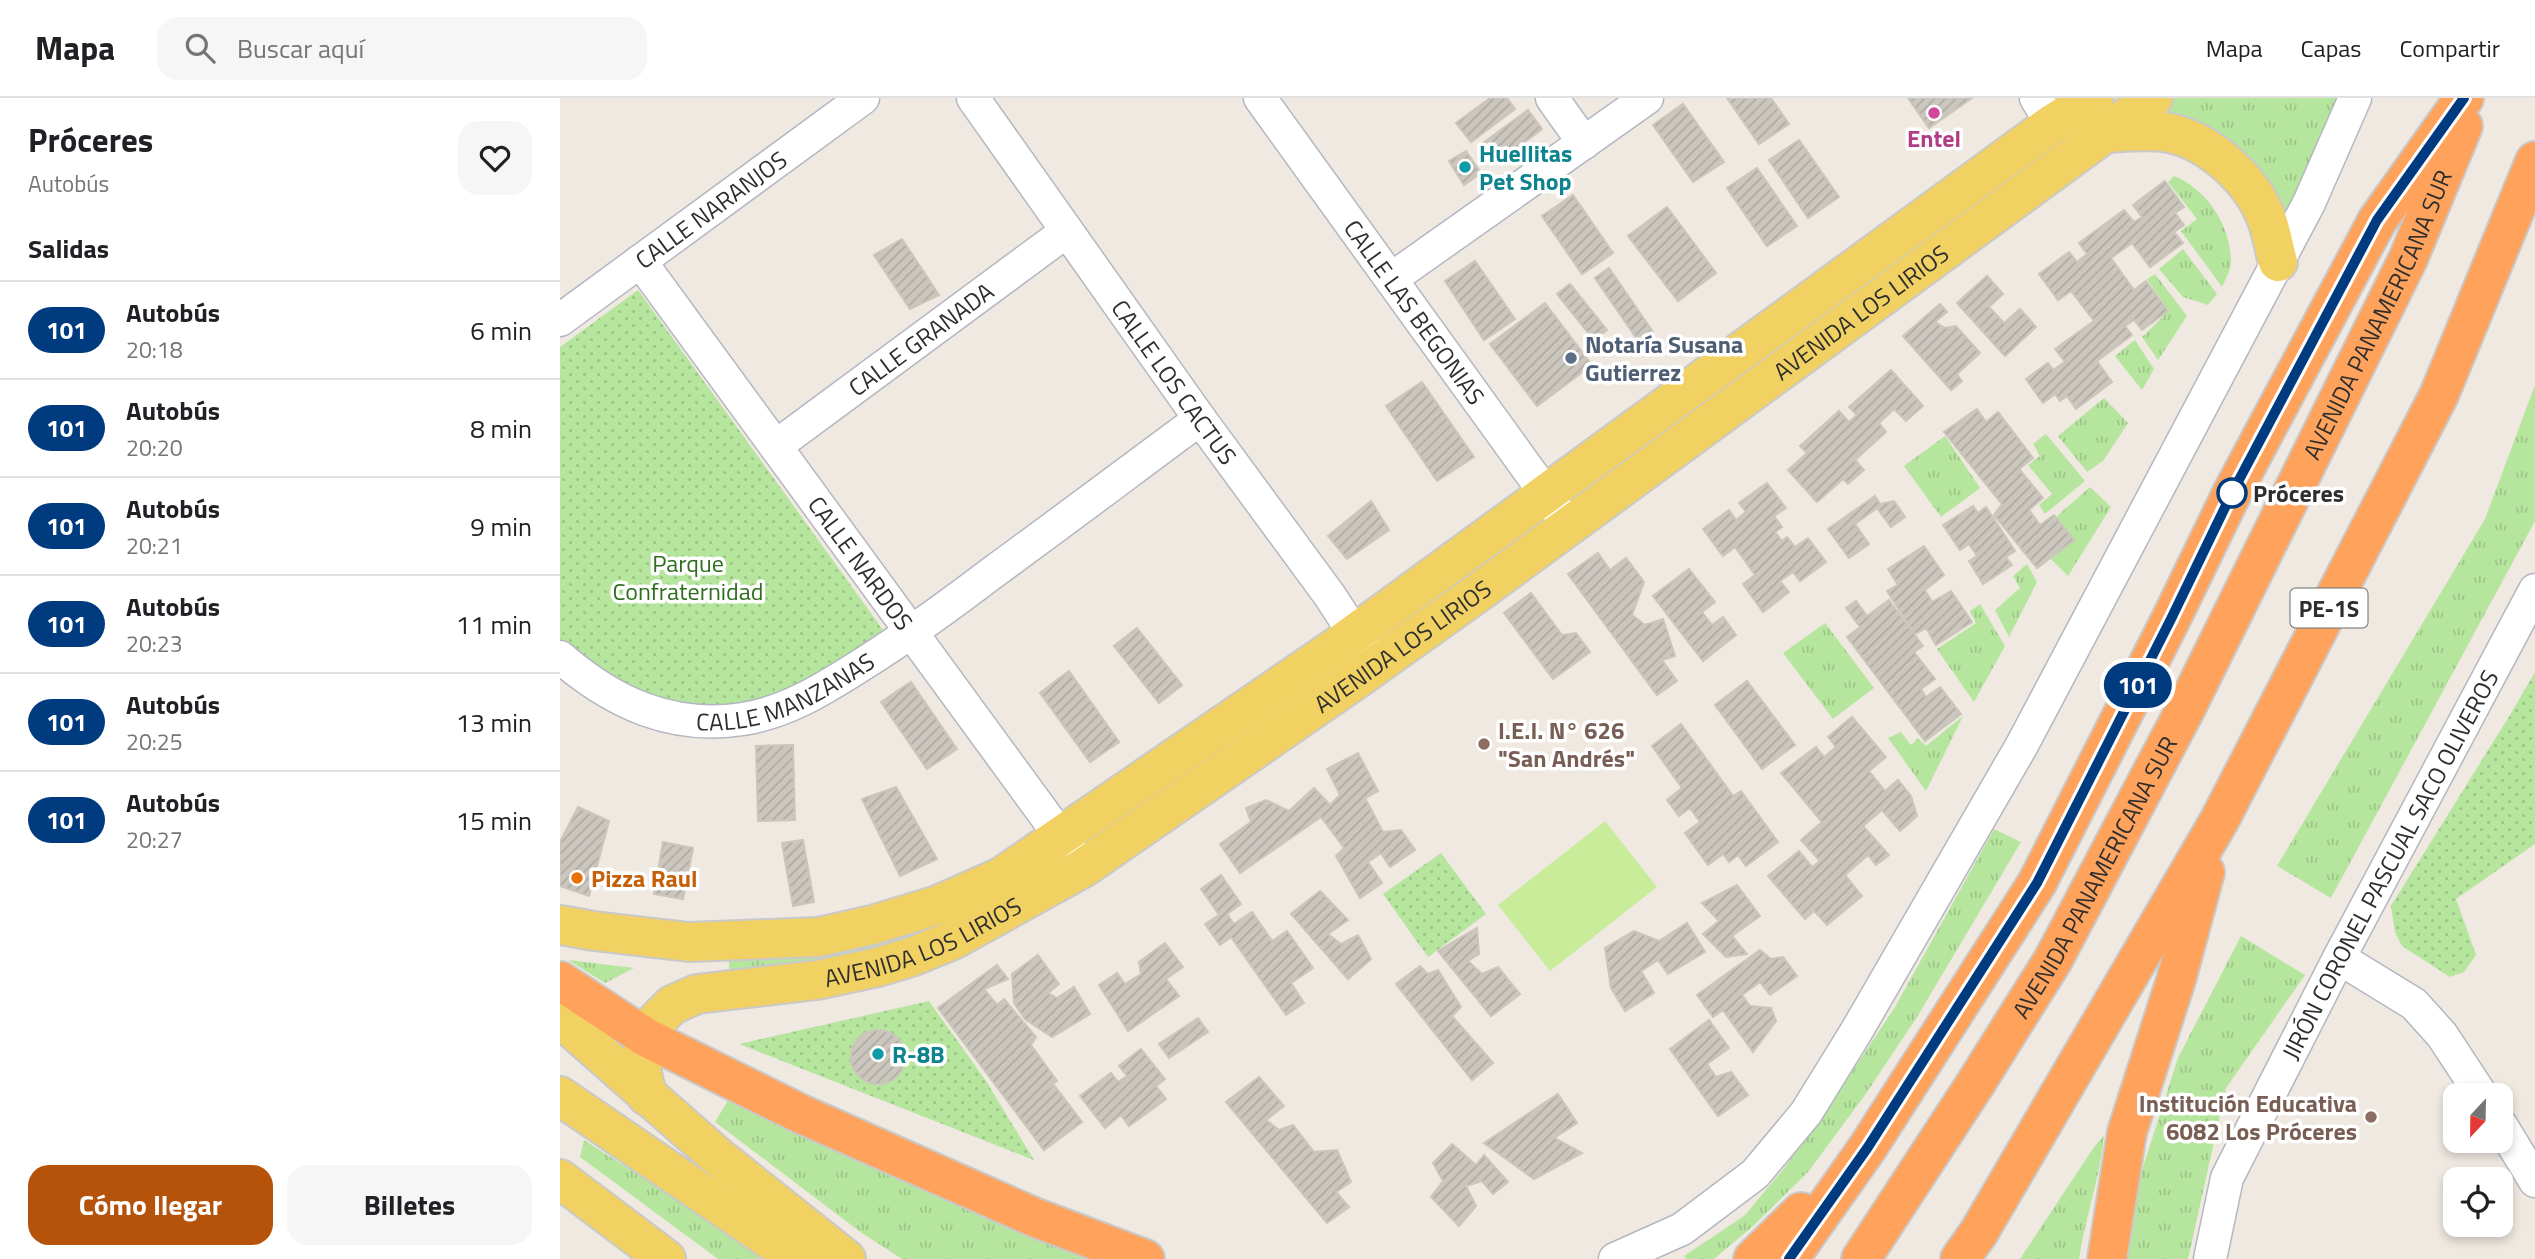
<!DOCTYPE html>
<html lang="es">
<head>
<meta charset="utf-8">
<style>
  body { margin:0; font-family:"Titillium Web",sans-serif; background:#f6f6f6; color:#202124; height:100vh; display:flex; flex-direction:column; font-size:26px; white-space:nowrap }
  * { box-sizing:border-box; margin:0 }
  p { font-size:23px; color:#757577 }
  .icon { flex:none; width:38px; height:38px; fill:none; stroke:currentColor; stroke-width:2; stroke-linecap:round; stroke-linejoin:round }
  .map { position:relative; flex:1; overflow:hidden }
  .panel { display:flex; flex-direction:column; background:#fff; width:560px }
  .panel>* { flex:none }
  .badge { padding:0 14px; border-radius:23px; font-size:24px; line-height:46px }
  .needle { width:46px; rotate:202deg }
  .buttons { position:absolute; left:1883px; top:985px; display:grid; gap:14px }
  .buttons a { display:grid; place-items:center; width:70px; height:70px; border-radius:14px; background:#fff; box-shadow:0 4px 10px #0003; font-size:35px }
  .map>.badge { position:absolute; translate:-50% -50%; box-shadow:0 0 0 4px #fff }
  h2 { padding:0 28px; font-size:26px; line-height:63px }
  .round { display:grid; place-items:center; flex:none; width:74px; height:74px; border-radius:21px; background:#f6f6f6 }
  .overview { display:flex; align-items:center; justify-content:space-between; height:119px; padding:0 28px }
  h1 { font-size:33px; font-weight:700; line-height:52px }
  .action { display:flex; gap:14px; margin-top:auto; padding:14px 28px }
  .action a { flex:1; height:80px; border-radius:21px; background:#b45309; color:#fff; font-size:28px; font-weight:700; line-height:80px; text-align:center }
  .action a+a { background:#f6f6f6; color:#202124 }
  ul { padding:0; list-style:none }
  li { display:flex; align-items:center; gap:21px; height:98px; padding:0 28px; border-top:2px solid #e0e0e0 }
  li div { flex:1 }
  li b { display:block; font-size:26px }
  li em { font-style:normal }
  li .badge { min-width:77px; font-weight:700; text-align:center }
  header { display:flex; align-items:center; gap:42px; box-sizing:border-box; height:98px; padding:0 35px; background:#fff; border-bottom:2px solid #e0e0e0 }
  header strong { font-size:33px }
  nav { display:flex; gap:38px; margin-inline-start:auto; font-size:24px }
  .search { width:490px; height:63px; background:#f6f6f6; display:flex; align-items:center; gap:18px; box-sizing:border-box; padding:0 24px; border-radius:21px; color:#757577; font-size:26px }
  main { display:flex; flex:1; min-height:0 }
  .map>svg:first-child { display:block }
  .grass { fill:url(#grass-tufts) }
  .park { fill:url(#park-dots) }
  .pitch { fill:#c9ec9a }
  .building { fill:url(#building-hatch); stroke:#cbc5ba; stroke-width:2 }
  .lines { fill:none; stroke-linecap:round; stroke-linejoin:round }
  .minor-casing { stroke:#b4b7c1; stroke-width:35 }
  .major-casing { stroke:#c9c9c9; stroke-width:42 }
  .highway-casing { stroke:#c9c9c9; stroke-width:42 }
  .minor { stroke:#fff; stroke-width:32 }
  .major { stroke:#f2d163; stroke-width:38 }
  .highway { stroke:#ffa35c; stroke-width:38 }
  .line-casing { stroke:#fff; stroke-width:16 }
  .line { stroke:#003b80; stroke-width:10 }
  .hotel-dot { fill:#d1479c; stroke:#fff; stroke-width:2.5 }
  .culture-dot { fill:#0f9aa8; stroke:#fff; stroke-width:2.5 }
  .service-dot { fill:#5c6f8a; stroke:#fff; stroke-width:2.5 }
  .stop-dot { fill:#fff; stroke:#003b80; stroke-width:3.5 }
  .education-dot { fill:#8d6e63; stroke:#fff; stroke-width:2.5 }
  .food-dot { fill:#e8710a; stroke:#fff; stroke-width:2.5 }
  .labels { text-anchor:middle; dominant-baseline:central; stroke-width:7; stroke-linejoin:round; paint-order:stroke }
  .shield { fill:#fff; stroke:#6d6d6d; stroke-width:2 }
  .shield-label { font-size:23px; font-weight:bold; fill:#2e2e2e }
  .hotel-label { font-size:24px; font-weight:bold; fill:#b23c85; stroke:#fff }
  .culture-label { font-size:24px; font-weight:bold; fill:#0d838f; stroke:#fff; text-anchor:start }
  .street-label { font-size:24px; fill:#2e2e2e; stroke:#fff }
  .service-label { font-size:24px; font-weight:bold; fill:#4e5e75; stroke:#fff; text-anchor:start }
  .stop-label { font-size:24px; font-weight:bold; fill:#2e2e2e; stroke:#fff; text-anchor:start }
  .park-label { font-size:24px; fill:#2c6e1b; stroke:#fff }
  .education-label { font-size:24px; font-weight:bold; fill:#785e54; stroke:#fff; text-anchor:start }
  .food-label { font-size:24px; font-weight:bold; fill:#c56008; stroke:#fff; text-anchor:start }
</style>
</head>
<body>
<header>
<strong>Mapa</strong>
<div class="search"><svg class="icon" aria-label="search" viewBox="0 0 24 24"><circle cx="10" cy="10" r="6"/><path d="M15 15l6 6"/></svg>Buscar aquí</div>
<nav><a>Mapa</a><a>Capas</a><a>Compartir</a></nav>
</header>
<main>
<section class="panel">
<div class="overview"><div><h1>Próceres</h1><p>Autobús</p></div><a class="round"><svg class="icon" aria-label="heart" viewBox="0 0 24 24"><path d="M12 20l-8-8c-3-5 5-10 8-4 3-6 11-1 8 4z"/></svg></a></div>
<h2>Salidas</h2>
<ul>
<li><span class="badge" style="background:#003b80;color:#fff">101</span><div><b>Autobús</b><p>20:18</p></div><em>6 min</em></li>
<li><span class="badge" style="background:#003b80;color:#fff">101</span><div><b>Autobús</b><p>20:20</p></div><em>8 min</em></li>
<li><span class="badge" style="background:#003b80;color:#fff">101</span><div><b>Autobús</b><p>20:21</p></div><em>9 min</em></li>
<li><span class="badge" style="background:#003b80;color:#fff">101</span><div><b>Autobús</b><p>20:23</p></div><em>11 min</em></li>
<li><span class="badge" style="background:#003b80;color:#fff">101</span><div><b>Autobús</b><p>20:25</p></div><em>13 min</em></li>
<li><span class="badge" style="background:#003b80;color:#fff">101</span><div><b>Autobús</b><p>20:27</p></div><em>15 min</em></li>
</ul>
<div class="action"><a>Cómo llegar</a><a>Billetes</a></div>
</section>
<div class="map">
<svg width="1975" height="1161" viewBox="0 0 1975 1161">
  <defs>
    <pattern id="grass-tufts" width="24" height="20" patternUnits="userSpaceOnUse" patternTransform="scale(1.75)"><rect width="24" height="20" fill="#b6e59e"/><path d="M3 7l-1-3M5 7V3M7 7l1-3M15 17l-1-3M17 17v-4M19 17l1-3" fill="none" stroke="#9dc588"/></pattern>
    <pattern id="park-dots" width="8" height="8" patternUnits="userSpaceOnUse" patternTransform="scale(1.75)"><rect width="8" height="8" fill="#b6e59e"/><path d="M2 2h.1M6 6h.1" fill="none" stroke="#9dc588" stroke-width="1.8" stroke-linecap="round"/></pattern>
    <pattern id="building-hatch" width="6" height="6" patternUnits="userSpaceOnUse" patternTransform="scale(1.75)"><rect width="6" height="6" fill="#cbc7bf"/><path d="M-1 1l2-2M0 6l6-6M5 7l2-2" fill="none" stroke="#afaba4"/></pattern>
  </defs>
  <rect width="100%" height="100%" fill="#efe9e1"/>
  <!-- grass -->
  <g class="grass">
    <path d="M1615 0H1783L1731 110 1725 113 1715 111 1606 21C1604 11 1607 6 1615 0Z"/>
    <path d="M1614 78C1647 91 1671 128 1671 164 1671 172 1665 182 1662 189L1621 133 1637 121 1608 84Z"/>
    <path d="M1623 151 1657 196 1648 207 1623 199 1599 171Z"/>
    <path d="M1595 176 1627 218 1598 262 1582 239 1609 213 1587 181Z"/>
    <path d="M1575 242 1594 271 1582 292 1555 258Z"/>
    <path d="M1975 287V423L1771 800 1717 768 1925 421Z"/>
    <path d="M1544 300 1568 325 1543 363 1527 374 1498 338Z"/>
    <path d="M1486 336 1525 383 1485 416 1479 407 1492 396 1468 367 1480 358 1473 346Z"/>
    <path d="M1385 338 1420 390 1381 419 1344 368Z"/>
    <path d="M1530 389 1551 409 1508 478 1490 460 1514 442 1496 419Z"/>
    <path d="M1467 466 1477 484 1449 539 1435 512 1460 490 1453 478Z"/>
    <path d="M1420 506 1445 548 1414 604 1377 551 1416 525 1410 513Z"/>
    <path d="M1265 525 1314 590 1273 621 1223 555Z"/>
    <path d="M1403 618 1366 693 1328 640 1341 634 1351 647 1358 640 1366 648Z"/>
    <path d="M1434 731 1461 744 1357 919 1305 997 1248 1074 1192 1129 1154 1161H1126L1124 1158 1184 1118 1222 1073 1282 989 1335 909Z"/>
    <path d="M484 763 365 843 275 862 169 873V858L323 841 365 834Z"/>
    <path d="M1681 838 1745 877 1666 990 1628 1161H1567L1576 1091 1618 960Z"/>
    <path d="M8 862 74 870 45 885Z"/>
    <path d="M169 1001 553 1161H342L299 1133 155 1024Z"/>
    <path d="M1544 1038C1540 1080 1525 1120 1519 1161H1460L1534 1049Z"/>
    <path d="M24 1042 209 1161H158L20 1059Z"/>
  </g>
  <!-- park -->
  <g class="park">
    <path d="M78 192 323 532 253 584 162 613 85 601 0 546V249Z"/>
    <path d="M1975 574V746L1896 801 1916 857 1904 874 1890 879 1842 848 1835 834 1831 808 1950 617Z"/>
    <path d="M881 755 926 816 868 859 823 796Z"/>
    <path d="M369 903 426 983 474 1062 179 946Z"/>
  </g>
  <!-- pitch -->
  <path class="pitch" d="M1045 723 1097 789 990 873 938 807Z"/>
  <!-- building -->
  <g class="building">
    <path d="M930 0H947L955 11 911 44 896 25Z"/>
    <path d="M1167 0H1211L1229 26 1199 46Z"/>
    <path d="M1348 0H1412L1369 30Z"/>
    <path d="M1123 6 1164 64 1133 84 1093 27Z"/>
    <path d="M968 12 982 31 938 64 923 45Z"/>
    <path d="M1239 42 1279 99 1248 120 1209 62Z"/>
    <path d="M906 53 921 75 904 87 889 63Z"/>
    <path d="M1197 70 1237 128 1207 148 1167 90Z"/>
    <path d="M1605 83 1624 109 1615 115 1624 127 1614 134 1623 145 1590 169 1572 145 1551 160 1574 192 1586 183 1608 213 1582 232 1574 222 1565 228 1572 237 1537 263 1552 284 1516 311 1507 298 1500 303 1495 296 1483 305 1466 281 1488 265 1493 272 1505 264 1495 251 1534 223 1511 193 1498 202 1479 176 1509 154 1517 164 1527 156 1519 145 1564 112 1574 124 1582 119 1573 107Z"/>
    <path d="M1013 97 1053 155 1022 176 982 118Z"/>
    <path d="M1107 109 1156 175 1118 203 1068 138Z"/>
    <path d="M342 141 379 197 350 211 314 157Z"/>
    <path d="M915 163 955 221 924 242 885 183Z"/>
    <path d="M1049 170 1093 234 1079 244 1035 180Z"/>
    <path d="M1427 178 1443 196 1429 209 1444 225 1460 211 1476 229 1445 258 1397 205Z"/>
    <path d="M1010 186 1047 232 1034 242 997 196Z"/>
    <path d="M985 205 1032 267 977 308 930 246Z"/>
    <path d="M1380 206 1387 214 1375 224 1385 230 1396 228 1420 255 1397 276 1402 283 1391 292 1343 238Z"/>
    <path d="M1331 272 1363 308 1346 323 1334 311 1319 325 1326 334 1295 362 1304 372 1288 386 1283 381 1257 404 1228 372 1247 355 1240 348 1279 313 1289 324 1297 317 1289 309Z"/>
    <path d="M862 284 914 359 877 383 826 308Z"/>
    <path d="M1417 311 1426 324 1438 314 1473 360 1459 371 1483 400 1469 412 1480 427 1494 417 1514 442 1477 470 1434 417 1442 406 1384 334Z"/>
    <path d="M1207 385 1226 410 1214 418 1222 429 1215 434 1222 443 1227 439 1235 449 1248 440 1266 464 1240 483 1233 474 1220 483 1229 494 1203 514 1183 486 1195 477 1175 449 1163 458 1143 431 1169 412 1176 422 1186 414 1179 405Z"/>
    <path d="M1315 398 1320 406 1334 403 1345 419 1331 429 1317 410 1295 426 1309 446 1289 460 1268 431Z"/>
    <path d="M811 403 829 432 787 461 768 438Z"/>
    <path d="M1413 408 1418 415 1426 409 1455 453 1446 459 1452 467 1423 486 1409 463 1417 458 1409 446 1400 452 1383 427Z"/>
    <path d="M1364 448 1384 477 1365 492 1372 504 1391 493 1412 524 1376 547 1366 530 1355 536 1327 493 1338 487 1328 471Z"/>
    <path d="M1038 455 1050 472 1066 460 1084 484 1072 517 1085 527 1103 521 1115 558 1102 562 1117 583 1097 597 1008 476Z"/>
    <path d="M1129 471 1155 504 1142 514 1152 527 1163 519 1176 537 1143 563 1093 498Z"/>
    <path d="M971 495 1002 537 1016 535 1030 554 993 581 944 515Z"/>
    <path d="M1329 502 1363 548 1354 554 1375 581 1361 591 1366 599 1380 589 1401 616 1365 643 1287 539 1300 529 1286 510 1296 503 1307 518Z"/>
    <path d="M577 530 622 587 599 605 554 548Z"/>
    <path d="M509 573 559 644 530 664 480 595Z"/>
    <path d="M1187 583 1235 647 1202 671 1155 607Z"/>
    <path d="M351 584 397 651 367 671 321 604Z"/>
    <path d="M1292 619 1326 659 1309 673 1325 693 1338 682 1351 698 1357 718 1340 733 1322 712 1303 728 1329 757 1316 767 1308 757 1285 777 1302 798 1267 827 1254 813 1245 821 1208 778 1239 753 1252 769 1260 763 1241 742 1262 724 1221 675 1256 649 1264 659 1276 649 1268 639Z"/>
    <path d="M1121 626 1173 698 1181 693 1218 744 1186 768 1178 757 1169 764 1163 756 1148 767 1125 735 1140 724 1130 710 1119 718 1107 702 1122 690 1092 648Z"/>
    <path d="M233 647 235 722 198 723 196 648Z"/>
    <path d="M798 655 818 693 805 700 823 734 841 732 855 752 830 769 821 755 808 764 822 785 800 800 776 758 784 750 761 719 680 775 660 746 691 724 686 710 706 702 729 713 754 690 770 707 780 697 767 671Z"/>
    <path d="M336 689 377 761 340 778 302 701Z"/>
    <path d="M18 709 49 723 29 798 0 788V744Z"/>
    <path d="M243 742 254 804 233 808 222 745Z"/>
    <path d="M103 744 133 750 123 801 94 796Z"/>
    <path d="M661 777 681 806 667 816 674 826 692 814 712 843 727 833 753 870 731 885 744 905 726 917 671 839 660 847 645 826 659 817 641 791Z"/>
    <path d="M1177 787 1200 818 1172 838 1187 856 1166 859 1143 836 1159 823 1142 805Z"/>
    <path d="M760 793 788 822 768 836 781 846 798 837 811 861 788 881 731 816Z"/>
    <path d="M1127 825 1145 854 1108 876 1098 862 1081 873 1094 895 1065 913 1051 890 1045 850 1074 833 1099 843Z"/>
    <path d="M917 830 919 856 908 863 922 876 938 869 960 896 931 918 878 853Z"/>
    <path d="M605 845 623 869 606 881 619 898 568 933 539 887 557 875 565 886 581 876 579 864Z"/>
    <path d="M1200 852 1211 861 1223 859 1237 878 1210 897 1200 884 1182 897 1190 908 1211 910 1216 923 1193 954 1163 912 1153 919 1137 897Z"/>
    <path d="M478 857 499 886 488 895 497 900 514 889 530 916 492 939 465 921 454 905 452 876Z"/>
    <path d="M437 867 448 881 424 891 437 907 444 901 476 939 471 947 497 983 480 995 494 987 522 1024 484 1052 378 910Z"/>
    <path d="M860 868 868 876 878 872 901 909 892 918 933 965 912 982 836 886Z"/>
    <path d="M638 920 648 934 609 960 599 946Z"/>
    <path d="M1149 922 1169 950 1147 966 1156 979 1171 974 1188 997 1158 1018 1110 951Z"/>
    <circle cx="318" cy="959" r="27"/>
    <path d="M581 951 605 981 596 988 606 1001 569 1028 561 1017 545 1030 520 998 551 975 558 984 567 978 559 968Z"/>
    <path d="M699 979 724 1008 706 1022 719 1032 733 1027 754 1054 777 1052 791 1084 776 1094 789 1109 767 1125 666 1004Z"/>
    <path d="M998 996 1017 1025 994 1040 1022 1055 974 1081 924 1045Z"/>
    <path d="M892 1046 916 1067 924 1057 948 1084 933 1096 922 1083 906 1088 916 1108 899 1128 871 1099 883 1083 873 1065Z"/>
  </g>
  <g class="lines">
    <defs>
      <g id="minor">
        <path id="s1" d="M413 0 640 321 770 498 807 555"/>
        <path id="s2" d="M700 0 1009 428"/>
        <path d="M992 0 1024 45"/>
        <path d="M1476 0 1492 26"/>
        <path id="s3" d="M80 163 515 758"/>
        <path d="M831 181 1087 0"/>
        <path id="s4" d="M0 222 303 0"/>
        <path id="s5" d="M216 348 507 133"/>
        <path id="s6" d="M0 559C53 605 112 632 183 621 228 614 265 590 303 566 347 538 390 507 432 475 502 424 571 372 640 321"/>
        <path d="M1779 860 1854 906 1882 937 1922 998"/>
        <path d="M1941 1027 1975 1083"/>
        <path d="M1055 1161 1122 1131 1195 1076 1246 1015 1296 934 1462 647 1749 105 1795 0"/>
        <path id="s7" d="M1650 1161 1667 1080 1779 860 1975 492"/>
      </g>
      <g id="major">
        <path d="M1545 35C1566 34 1589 31 1610 35 1651 44 1693 83 1707 122 1712 135 1714 150 1718 164"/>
        <path d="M0 827 34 833 129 844 259 839 312 827 378 807 441 779 775 550 1492 26 1534 0"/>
        <path d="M0 920 158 1059 286 1161"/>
        <path d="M0 998 238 1161"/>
        <path id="s8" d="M87 998 82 975V957L87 940 97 922 112 907 137 896 257 882 318 869 351 859 393 842 523 770 798 580 916 496 1593 0"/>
        <path d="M0 1081 106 1161"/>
      </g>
      <g id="highway">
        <path d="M0 883 87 940 241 1016 476 1120 585 1161"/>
        <path d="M1193 1161 1241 1114"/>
        <path d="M1229 1161 1308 1049 1477 785 1611 521 1672 395 1817 123 1904 0"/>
        <path id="s9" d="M1301 1161 1414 988 1493 862 1626 610 1848 161 1903 28"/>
        <path d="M1400 1161 1419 1134 1659 723 1879 297 1975 63"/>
        <path d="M1547 1161 1567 1034 1616 882 1645 774"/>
      </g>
    </defs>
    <!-- minor casing -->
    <use href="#minor" class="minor-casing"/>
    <!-- major casing -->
    <use href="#major" class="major-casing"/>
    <!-- highway casing -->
    <use href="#highway" class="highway-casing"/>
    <!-- minor -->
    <use href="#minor" class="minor"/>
    <!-- major -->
    <use href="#major" class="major"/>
    <!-- highway -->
    <use href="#highway" class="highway"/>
  </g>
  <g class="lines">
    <defs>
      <path id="line" d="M1229 1161 1308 1049 1477 785 1611 521 1672 395 1817 122 1904 0"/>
    </defs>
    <!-- line casing -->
    <use href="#line" class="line-casing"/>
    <!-- line -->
    <use href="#line" class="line"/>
  </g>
  <!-- markers -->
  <circle class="hotel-dot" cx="1374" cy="15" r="7"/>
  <g class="culture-dot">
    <circle cx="905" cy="69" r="7"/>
    <circle cx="318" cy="956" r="7"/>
  </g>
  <circle class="service-dot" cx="1011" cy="260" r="7"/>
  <circle class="stop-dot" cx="1672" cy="395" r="14"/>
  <g class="education-dot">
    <circle cx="924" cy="646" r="7"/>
    <circle cx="1811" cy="1019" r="7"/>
  </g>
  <circle class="food-dot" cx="17" cy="780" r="7"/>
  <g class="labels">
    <!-- shield labels -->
    <rect class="shield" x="1730.5" y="490.5" width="77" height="39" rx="5"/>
    <g class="shield-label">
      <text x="1769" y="510">PE-1S</text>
    </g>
    <!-- hotel labels -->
    <g class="hotel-label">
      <text x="1374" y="40">Entel</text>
    </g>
    <!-- culture labels -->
    <g class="culture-label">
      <text x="919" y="55">Huellitas<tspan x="919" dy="28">Pet Shop</tspan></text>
      <text x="332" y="956">R-8B</text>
    </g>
    <!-- street labels -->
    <g class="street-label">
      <text stroke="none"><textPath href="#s4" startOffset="187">CALLE NARANJOS</textPath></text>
      <text stroke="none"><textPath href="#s8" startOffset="1496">AVENIDA LOS LIRIOS</textPath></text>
      <text stroke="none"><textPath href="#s2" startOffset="264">CALLE LAS BEGONIAS</textPath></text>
      <text stroke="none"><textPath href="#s9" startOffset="1078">AVENIDA PANAMERICANA SUR</textPath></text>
      <text stroke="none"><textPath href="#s5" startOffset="180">CALLE GRANADA</textPath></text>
      <text stroke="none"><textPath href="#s1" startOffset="348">CALLE LOS CACTUS</textPath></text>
      <text stroke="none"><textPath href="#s3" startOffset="374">CALLE NARDOS</textPath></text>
      <text stroke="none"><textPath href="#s8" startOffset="929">AVENIDA LOS LIRIOS</textPath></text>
      <text stroke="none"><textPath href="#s6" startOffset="248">CALLE MANZANAS</textPath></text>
      <text stroke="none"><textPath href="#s7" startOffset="436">JIRÓN CORONEL PASCUAL SACO OLIVEROS</textPath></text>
      <text stroke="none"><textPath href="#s9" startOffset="448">AVENIDA PANAMERICANA SUR</textPath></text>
      <text stroke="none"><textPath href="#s8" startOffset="362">AVENIDA LOS LIRIOS</textPath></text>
    </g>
    <!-- service labels -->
    <g class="service-label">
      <text x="1025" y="246">Notaría Susana<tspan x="1025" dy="28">Gutierrez</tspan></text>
    </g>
    <!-- stop labels -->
    <g class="stop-label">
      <text x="1693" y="395">Próceres</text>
    </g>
    <!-- park labels -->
    <g class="park-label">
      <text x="128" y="465">Parque<tspan x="128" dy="28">Confraternidad</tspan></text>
    </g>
    <!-- education labels -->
    <g class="education-label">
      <text x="938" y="632">I.E.I. N° 626<tspan x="938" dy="28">"San Andrés"</tspan></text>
      <text x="1797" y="1005" text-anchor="end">Institución Educativa<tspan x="1797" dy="28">6082 Los Próceres</tspan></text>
    </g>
    <!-- food labels -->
    <g class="food-label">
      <text x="31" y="780">Pizza Raul</text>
    </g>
  </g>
</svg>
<div class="buttons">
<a><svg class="needle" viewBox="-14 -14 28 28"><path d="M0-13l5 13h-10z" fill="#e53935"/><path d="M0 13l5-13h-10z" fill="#757577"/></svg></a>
<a><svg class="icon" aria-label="locate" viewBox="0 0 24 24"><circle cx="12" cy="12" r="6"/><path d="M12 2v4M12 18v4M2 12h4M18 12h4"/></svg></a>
</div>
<b class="badge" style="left:1578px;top:587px;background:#003b80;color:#fff">101</b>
</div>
</main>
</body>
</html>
